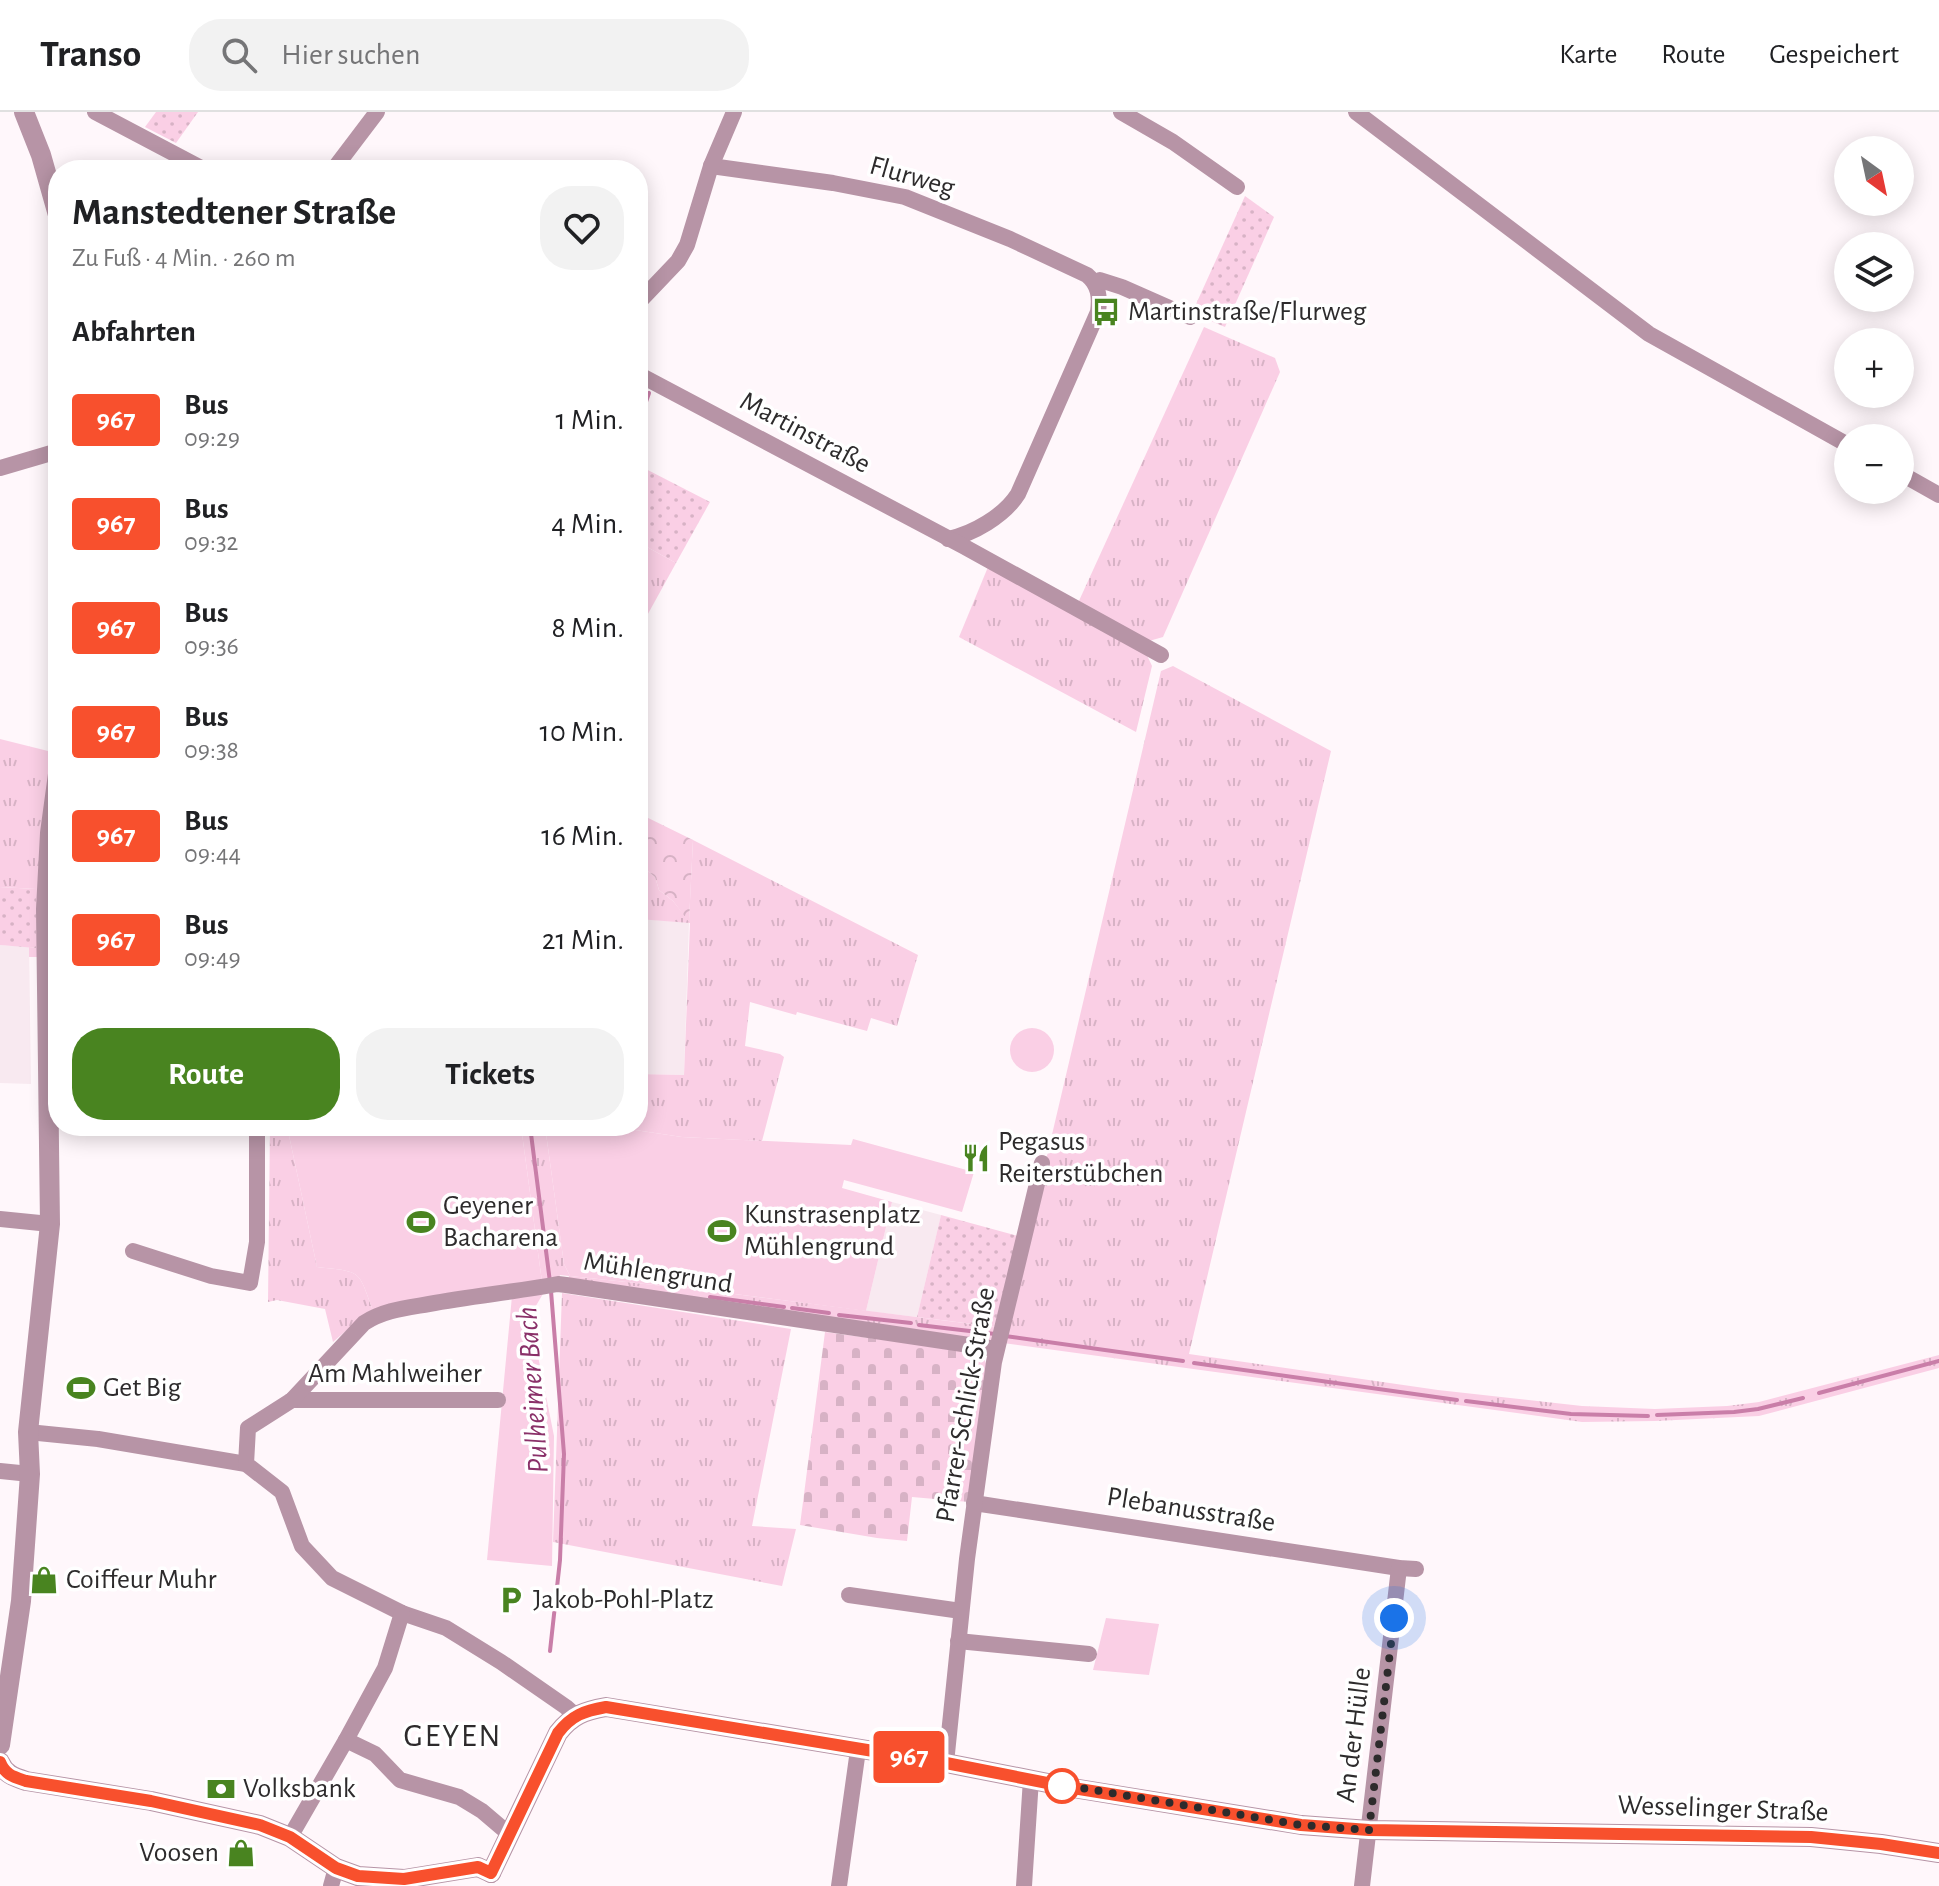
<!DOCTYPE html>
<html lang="de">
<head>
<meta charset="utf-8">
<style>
  body { margin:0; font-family:"Alegreya Sans",sans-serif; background:#f2f2f2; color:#202124; height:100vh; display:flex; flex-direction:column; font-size:30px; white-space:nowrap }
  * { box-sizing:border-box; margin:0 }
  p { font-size:26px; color:#757577 }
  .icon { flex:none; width:44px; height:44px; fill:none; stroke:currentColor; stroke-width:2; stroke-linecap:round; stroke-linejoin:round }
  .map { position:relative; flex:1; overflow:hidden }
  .side { position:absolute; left:48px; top:48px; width:600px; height:976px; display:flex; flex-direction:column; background:#fff; border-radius:32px; box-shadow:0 4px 20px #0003 }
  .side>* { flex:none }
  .badge { padding:0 16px; border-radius:6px; font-size:28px; line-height:52px }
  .needle { width:52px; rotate:147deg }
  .controls { position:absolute; left:1834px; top:24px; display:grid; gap:16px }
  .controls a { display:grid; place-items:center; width:80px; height:80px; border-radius:50%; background:#fff; box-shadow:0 4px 20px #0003; font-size:40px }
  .you { position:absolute; width:40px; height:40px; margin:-20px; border:6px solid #fff; border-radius:50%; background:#1a73e8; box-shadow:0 0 0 12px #1a73e833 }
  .map>.badge { position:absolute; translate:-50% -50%; box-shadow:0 0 0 4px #fff }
  h2 { padding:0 24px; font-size:30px; line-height:72px }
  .round { display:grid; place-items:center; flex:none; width:84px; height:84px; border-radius:32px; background:#f2f2f2 }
  .overview { display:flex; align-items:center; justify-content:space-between; height:136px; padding:0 24px }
  h1 { font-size:38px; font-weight:600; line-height:60px }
  .primary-button { display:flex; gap:16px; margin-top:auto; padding:16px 24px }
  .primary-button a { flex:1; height:92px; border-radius:32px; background:#498420; color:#fff; font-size:32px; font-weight:600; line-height:92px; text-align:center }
  .primary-button a+a { background:#f2f2f2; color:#202124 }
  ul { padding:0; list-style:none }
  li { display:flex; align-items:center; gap:24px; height:104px; padding:0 24px }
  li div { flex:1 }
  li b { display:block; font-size:30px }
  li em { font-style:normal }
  li .badge { min-width:88px; font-weight:700; text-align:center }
  header { display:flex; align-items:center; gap:48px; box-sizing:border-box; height:112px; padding:0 40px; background:#fff; border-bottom:2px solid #e0e0e0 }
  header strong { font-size:38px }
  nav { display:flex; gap:44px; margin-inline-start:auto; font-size:28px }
  .search { width:560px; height:72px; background:#f2f2f2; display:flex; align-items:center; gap:20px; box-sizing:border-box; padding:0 28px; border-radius:32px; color:#757577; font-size:30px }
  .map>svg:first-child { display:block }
  .built { fill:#f8e9f0 }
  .grass { fill:url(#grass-tufts) }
  .forest { fill:url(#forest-crowns) }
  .cemetery { fill:url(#cemetery-stones) }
  .park { fill:#facfe5 }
  .garden { fill:url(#garden-dots) }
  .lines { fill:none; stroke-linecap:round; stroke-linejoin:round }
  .stream { stroke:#c97ea8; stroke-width:4 }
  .minor { stroke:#b794a6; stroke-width:16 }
  .tertiary { stroke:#b794a6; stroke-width:20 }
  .line-casing { stroke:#fff; stroke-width:18 }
  .line { stroke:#f8502d; stroke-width:12 }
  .walk { stroke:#2d2b2c; stroke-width:8; stroke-dasharray:0 14.4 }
  .stop-dot { fill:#fff; stroke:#f8502d; stroke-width:4 }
  .labels { text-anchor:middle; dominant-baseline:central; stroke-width:7; stroke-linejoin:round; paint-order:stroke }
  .street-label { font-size:28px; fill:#2d2b2c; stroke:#fff }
  .poi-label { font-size:28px; fill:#2d2b2c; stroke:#fff; text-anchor:start }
  .water-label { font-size:30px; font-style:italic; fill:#8a3169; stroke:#fff }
  .quarter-label { font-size:32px; letter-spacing:2px; fill:#2d2b2c; stroke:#fff }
</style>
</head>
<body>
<header>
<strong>Transo</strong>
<div class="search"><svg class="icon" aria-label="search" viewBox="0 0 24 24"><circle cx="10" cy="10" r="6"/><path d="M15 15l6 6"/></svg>Hier suchen</div>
<nav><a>Karte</a><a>Route</a><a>Gespeichert</a></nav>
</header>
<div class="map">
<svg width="1939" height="1774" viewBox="0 0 1939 1774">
  <defs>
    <pattern id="grass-tufts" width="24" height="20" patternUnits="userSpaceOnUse" patternTransform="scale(2)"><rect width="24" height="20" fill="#facfe5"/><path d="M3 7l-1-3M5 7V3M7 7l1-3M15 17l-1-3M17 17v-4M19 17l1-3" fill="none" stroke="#d7b2c5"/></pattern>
    <pattern id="forest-crowns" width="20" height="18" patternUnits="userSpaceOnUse" patternTransform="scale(2)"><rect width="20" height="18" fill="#facfe5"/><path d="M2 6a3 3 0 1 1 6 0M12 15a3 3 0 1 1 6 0" fill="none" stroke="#d7b2c5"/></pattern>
    <pattern id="cemetery-stones" width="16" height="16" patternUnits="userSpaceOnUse" patternTransform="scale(2)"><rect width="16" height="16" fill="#facfe5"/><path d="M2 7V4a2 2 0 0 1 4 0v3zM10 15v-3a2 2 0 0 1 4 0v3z" fill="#d7b2c5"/></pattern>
    <pattern id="garden-dots" width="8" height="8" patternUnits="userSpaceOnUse" patternTransform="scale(2)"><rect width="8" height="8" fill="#facfe5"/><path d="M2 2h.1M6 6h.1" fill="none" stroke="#d7b2c5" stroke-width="1.8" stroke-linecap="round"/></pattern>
  </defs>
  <rect width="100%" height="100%" fill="#fff7fb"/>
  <!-- built -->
  <g class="built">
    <path d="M638 807 689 810 684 963 638 962Z"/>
    <path d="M0 833 29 835 31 972 0 971Z"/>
    <path d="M892 1090 941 1103 917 1205 866 1199Z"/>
  </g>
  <!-- grass -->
  <g class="grass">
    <path d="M1204 215 1275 246 1280 260 1163 525 1149 529 1078 491Z"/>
    <path d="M638 430 676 451 638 520Z"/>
    <path d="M988 455 1145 539 1152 554 1136 620 959 525Z"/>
    <path d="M1173 554 1331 639 1189 1242 1438 1278 1582 1294 1655 1297 1727 1294 1759 1290 1939 1243V1256L1759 1304 1655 1309 1582 1310 1003 1231 1161 559Z"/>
    <path d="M0 627 52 640 42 733 40 845H29V835L35 836 36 777 0 775Z"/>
    <path d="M693 728 918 843 897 914 871 906 867 919 797 900 796 903 750 890 745 934 780 942 784 945 762 1029 682 1025 608 1014H638V962L684 963 690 811 638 807V751L655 765 659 778 673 789 689 809Z"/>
    <path d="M270 1014H287L317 1155C362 1160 358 1157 373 1199L368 1200 333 1230 325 1197 277 1188 268 1190Z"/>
    <path d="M521 1014H545L564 1152 570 1164 711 1179 996 1215 993 1230 568 1168 569 1164 560 1163 559 1166 542 1170Z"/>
    <path d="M562 1181 791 1217 752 1414 796 1417 782 1474 553 1430Z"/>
  </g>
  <!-- forest -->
  <path class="forest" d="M638 701 693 728 689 810 673 789 659 778 655 765 638 751Z"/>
  <!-- cemetery -->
  <path class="cemetery" d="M825 1220 982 1241 987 1254 969 1390 912 1385 907 1429 877 1426 800 1413Z"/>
  <!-- park -->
  <g class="park">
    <circle cx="1032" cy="938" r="22"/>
    <path d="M287 1014H521L542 1170 373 1199C358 1157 362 1160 317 1155Z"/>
    <path d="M545 1014H608L682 1025 851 1033 853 1027 974 1060 962 1100 844 1068 842 1076 892 1090 866 1199 711 1179 570 1164 564 1152Z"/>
    <path d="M544 1180 530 1204 554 1324 552 1454 487 1448 512 1184Z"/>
    <path d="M1106 1506 1159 1512 1149 1563 1093 1558Z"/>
  </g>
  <!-- garden -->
  <g class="garden">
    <path d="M156 0H198L176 31 145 15Z"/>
    <path d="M1245 84 1274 105 1225 215 1192 201Z"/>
    <path d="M638 353 710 390 676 451 638 430Z"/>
    <path d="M0 775 36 777V836L0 833Z"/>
    <path d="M941 1103 1018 1124 996 1215 917 1205Z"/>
  </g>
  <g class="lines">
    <!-- stream -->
    <g class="stream">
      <path d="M638 313 649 281"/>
      <path d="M530 1014 550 1170"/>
      <path d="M710 1185 784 1195"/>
      <path d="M792 1196 829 1201"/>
      <path d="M839 1203 911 1211"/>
      <path d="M919 1213 995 1222"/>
      <path d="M1005 1224 1183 1249"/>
      <path d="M1194 1251 1457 1288"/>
      <path d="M1819 1281 1939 1249"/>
      <path d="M1466 1289 1571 1302 1648 1304"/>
      <path d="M1657 1303 1734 1300 1758 1297 1803 1286"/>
      <path d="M550 1539 560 1448 564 1342 551 1179"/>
    </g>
    <!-- minor -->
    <g class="minor">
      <path d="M95 0 205 58"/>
      <path d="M1121 0 1173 30 1237 75"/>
      <path d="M1356 0 1649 222 1848 333"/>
      <path d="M711 54 833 71 905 85 1010 127 1087 163C1099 173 1100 185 1098 200L1018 382C1004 404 973 422 948 427"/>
      <path d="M333 58 377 0"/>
      <path d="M1095 172 1100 168 1122 175 1190 205"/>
      <path d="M638 191 678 149 687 133 711 54 734 0"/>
      <path d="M638 262 963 434 1161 543"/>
      <path d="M0 356 58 339"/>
      <path d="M1900 361 1939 383"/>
      <path d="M0 1107 50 1112"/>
      <path d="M133 1139 211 1164 250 1171 257 1130V1014"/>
      <path d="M292 1288H498"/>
      <path d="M28 1320 98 1327 246 1352 282 1380 302 1434 332 1466 402 1501 446 1516 501 1550 566 1595 576 1604"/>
      <path d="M246 1352 248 1316 292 1288 364 1211C384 1198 406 1196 429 1192 472 1184 515 1180 558 1172L566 1173 996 1237"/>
      <path d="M0 1359 30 1362"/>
      <path d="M974 1391 1399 1456 1416 1457"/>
      <path d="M849 1483 961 1499"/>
      <path d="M958 1529 1089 1542"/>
      <path d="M346 1628 375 1642 400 1668 459 1685 482 1699 502 1716 511 1720"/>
      <path d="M946 1651 967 1447 994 1250 1042 1051"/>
      <path d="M290 1725 346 1628 385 1556 402 1501"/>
      <path d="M331 1774 336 1756"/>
      <path d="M839 1774 858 1638"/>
      <path d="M1024 1774 1031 1667"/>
      <path d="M1362 1774 1399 1456"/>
    </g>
    <!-- tertiary -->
    <g class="tertiary">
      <path d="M24 0 41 43 58 103"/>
      <path d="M0 1633 21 1489 30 1362 28 1320 50 1112 46 797 50 721 58 662"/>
      <path d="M0 1650C5 1662 14 1665 26 1669L151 1689 260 1713 290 1725 336 1756 358 1764 404 1767 478 1755 491 1761"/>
      <path d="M491 1761 558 1621C572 1603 584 1599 606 1595L946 1651 1073 1676 1301 1713 1369 1718 1811 1725 1881 1732 1939 1741"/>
    </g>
  </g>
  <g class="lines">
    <defs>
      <path id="line" d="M0 1650C5 1663 14 1665 26 1669L151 1689 260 1713 290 1725 336 1756 358 1764 404 1767 478 1755 491 1761 558 1621C572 1603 584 1599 606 1595L946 1651 1073 1676 1301 1713 1369 1718 1811 1725 1881 1732 1939 1741"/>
    </defs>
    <!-- line casing -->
    <use href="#line" class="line-casing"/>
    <!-- line -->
    <use href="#line" class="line"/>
    <!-- walk -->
    <path class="walk" d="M1062 1674 1052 1671 1301 1713 1369 1718 1394 1506"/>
  </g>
  <!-- icons -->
  <defs>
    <symbol id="bus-bare" viewBox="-9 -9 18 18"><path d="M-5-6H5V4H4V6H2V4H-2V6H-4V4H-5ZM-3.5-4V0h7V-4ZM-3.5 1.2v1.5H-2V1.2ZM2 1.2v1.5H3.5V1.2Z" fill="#498420" stroke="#fff" stroke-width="2.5" paint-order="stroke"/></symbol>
    <symbol id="restaurant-bare" viewBox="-9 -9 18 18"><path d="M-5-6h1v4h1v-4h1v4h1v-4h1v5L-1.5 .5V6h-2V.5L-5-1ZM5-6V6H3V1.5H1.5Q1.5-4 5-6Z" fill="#498420" stroke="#fff" stroke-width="2.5" paint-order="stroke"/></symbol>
    <symbol id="stadium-bare" viewBox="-9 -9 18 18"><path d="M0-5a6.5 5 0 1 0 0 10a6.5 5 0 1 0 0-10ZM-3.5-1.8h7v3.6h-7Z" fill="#498420" stroke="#fff" stroke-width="2.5" paint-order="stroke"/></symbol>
    <symbol id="shop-bare" viewBox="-9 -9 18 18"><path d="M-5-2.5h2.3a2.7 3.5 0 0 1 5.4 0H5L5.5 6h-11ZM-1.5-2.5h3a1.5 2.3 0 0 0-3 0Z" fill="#498420" stroke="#fff" stroke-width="2.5" paint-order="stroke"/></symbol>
    <symbol id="parking-bare" viewBox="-9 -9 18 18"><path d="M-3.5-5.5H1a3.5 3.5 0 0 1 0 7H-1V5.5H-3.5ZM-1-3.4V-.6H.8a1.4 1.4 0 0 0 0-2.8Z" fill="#498420" stroke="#fff" stroke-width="2.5" paint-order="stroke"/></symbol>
    <symbol id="bank-bare" viewBox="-9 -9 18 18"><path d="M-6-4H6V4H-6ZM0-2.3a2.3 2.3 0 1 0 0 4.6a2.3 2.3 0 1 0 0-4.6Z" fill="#498420" stroke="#fff" stroke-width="2.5" paint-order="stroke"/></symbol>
  </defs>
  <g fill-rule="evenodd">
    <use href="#bus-bare" x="1086" y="180" width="40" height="40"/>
    <use href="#restaurant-bare" x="956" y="1026" width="40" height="40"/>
    <use href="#stadium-bare" x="401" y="1090" width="40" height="40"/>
    <use href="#stadium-bare" x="702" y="1099" width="40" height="40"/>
    <use href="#stadium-bare" x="61" y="1256" width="40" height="40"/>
    <use href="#shop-bare" x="24" y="1448" width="40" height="40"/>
    <use href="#parking-bare" x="491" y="1468" width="40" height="40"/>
    <use href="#bank-bare" x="201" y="1657" width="40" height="40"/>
    <use href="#shop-bare" x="221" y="1721" width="40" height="40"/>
  </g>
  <!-- markers -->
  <circle class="stop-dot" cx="1062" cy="1674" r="16"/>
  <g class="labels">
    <!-- street labels -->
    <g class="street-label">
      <text transform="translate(912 65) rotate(16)">Flurweg</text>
      <text transform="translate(805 321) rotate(28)">Martinstraße</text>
      <text transform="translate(658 1161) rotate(9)">Mühlengrund</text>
      <text x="395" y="1262">Am Mahlweiher</text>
      <text transform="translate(966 1293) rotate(-80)">Pfarrer-Schlick-Straße</text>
      <text transform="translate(1191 1398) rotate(9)">Plebanusstraße</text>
      <text transform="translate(1354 1623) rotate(-83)">An der Hülle</text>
      <text transform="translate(1723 1697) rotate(2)">Wesselinger Straße</text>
    </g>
    <!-- poi labels -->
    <g class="poi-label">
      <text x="1128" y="200">Martinstraße/Flurweg</text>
      <text x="998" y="1030">Pegasus<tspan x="998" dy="32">Reiterstübchen</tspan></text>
      <text x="443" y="1094">Geyener<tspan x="443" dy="32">Bacharena</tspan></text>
      <text x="744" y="1103">Kunstrasenplatz<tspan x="744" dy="32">Mühlengrund</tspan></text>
      <text x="103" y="1276">Get Big</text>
      <text x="66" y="1468">Coiffeur Muhr</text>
      <text x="533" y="1488">Jakob-Pohl-Platz</text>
      <text x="243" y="1677">Volksbank</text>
      <text x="219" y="1741" text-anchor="end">Voosen</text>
    </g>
    <!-- water labels -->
    <g class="water-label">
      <text transform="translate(533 1278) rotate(-94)">Pulheimer Bach</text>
    </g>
    <!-- quarter labels -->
    <g class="quarter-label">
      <text x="453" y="1624">GEYEN</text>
    </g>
  </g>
</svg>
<div class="controls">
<a><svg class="needle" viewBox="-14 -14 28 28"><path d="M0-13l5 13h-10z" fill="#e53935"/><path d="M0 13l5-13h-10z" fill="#757577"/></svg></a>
<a><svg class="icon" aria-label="layers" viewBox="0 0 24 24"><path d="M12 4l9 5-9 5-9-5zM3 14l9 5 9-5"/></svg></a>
<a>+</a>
<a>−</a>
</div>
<div class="you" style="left:1394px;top:1506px"></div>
<b class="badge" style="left:909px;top:1645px;background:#f8502d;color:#fff">967</b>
<section class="side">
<div class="overview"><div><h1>Manstedtener Straße</h1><p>Zu Fuß · 4 Min. · 260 m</p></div><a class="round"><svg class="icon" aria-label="heart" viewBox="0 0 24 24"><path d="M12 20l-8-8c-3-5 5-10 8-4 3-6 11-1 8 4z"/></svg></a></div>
<h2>Abfahrten</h2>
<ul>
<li><span class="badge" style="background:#f8502d;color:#fff">967</span><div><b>Bus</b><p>09:29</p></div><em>1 Min.</em></li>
<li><span class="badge" style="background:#f8502d;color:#fff">967</span><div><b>Bus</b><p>09:32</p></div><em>4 Min.</em></li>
<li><span class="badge" style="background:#f8502d;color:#fff">967</span><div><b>Bus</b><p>09:36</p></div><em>8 Min.</em></li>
<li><span class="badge" style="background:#f8502d;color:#fff">967</span><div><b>Bus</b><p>09:38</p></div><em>10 Min.</em></li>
<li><span class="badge" style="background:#f8502d;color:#fff">967</span><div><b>Bus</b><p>09:44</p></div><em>16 Min.</em></li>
<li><span class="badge" style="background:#f8502d;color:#fff">967</span><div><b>Bus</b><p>09:49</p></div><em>21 Min.</em></li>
</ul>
<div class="primary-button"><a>Route</a><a>Tickets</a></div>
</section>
</div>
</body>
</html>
